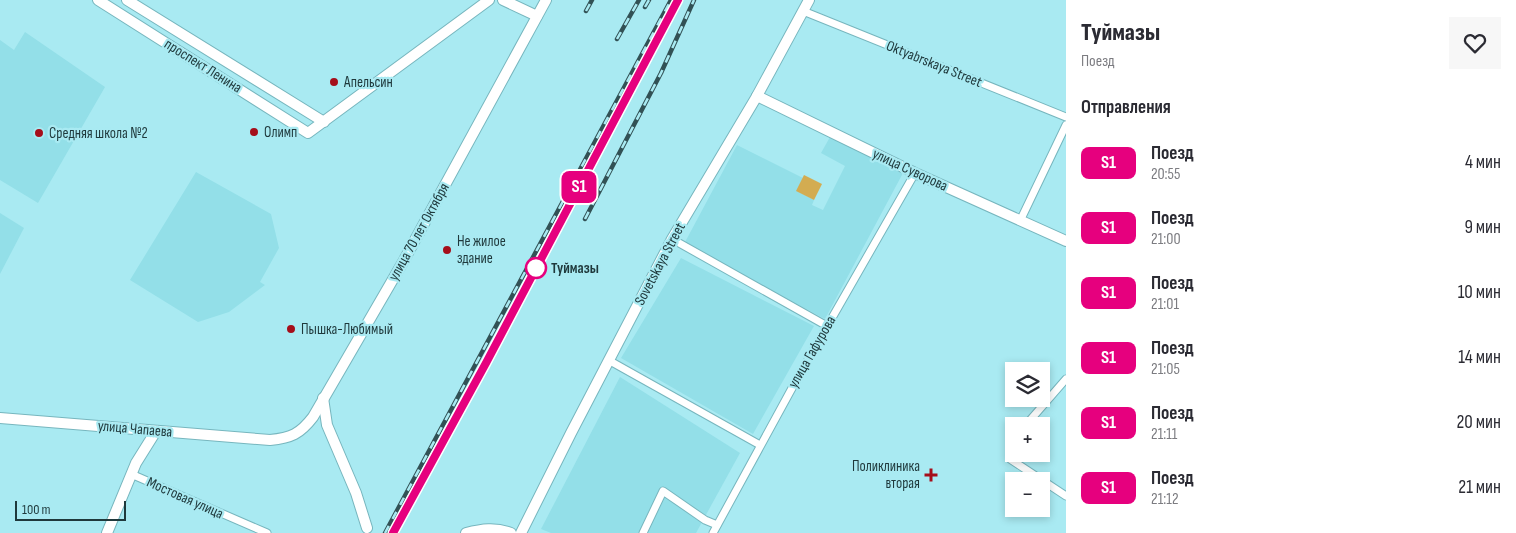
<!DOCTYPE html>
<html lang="ru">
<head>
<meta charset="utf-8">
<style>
  body { margin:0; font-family:"Sofia Sans Condensed",sans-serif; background:#f7f7f7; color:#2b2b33; height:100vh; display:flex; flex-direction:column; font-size:19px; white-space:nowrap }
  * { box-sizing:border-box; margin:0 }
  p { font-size:16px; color:#7c7c81 }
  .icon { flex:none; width:28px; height:28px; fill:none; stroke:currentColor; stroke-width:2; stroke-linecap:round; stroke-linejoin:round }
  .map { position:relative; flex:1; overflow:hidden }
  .panel { display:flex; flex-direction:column; background:#fff; width:450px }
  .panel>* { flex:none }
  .badge { padding:0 10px; border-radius:8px; font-size:18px; line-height:32px }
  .tools { position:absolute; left:1005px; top:362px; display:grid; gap:10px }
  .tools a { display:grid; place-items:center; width:45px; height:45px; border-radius:0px; background:#fff; box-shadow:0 2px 8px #0003; font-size:25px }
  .scale { position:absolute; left:15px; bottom:12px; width:111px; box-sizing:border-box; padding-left:5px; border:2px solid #1f393c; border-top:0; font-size:14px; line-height:18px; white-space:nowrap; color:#1f393c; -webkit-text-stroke:4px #a9eaf2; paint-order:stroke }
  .map>.badge { position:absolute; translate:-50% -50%; box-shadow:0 0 0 2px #fff }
  h2 { padding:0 15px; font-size:19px; line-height:45px }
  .round { display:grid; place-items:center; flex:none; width:52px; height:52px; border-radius:0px; background:#f7f7f7 }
  .head { display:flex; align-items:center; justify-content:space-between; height:85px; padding:0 15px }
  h1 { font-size:24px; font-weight:800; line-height:38px }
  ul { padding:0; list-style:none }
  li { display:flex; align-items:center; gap:15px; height:65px; padding:0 15px }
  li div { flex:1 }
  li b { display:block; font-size:19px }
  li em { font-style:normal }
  li .badge { min-width:55px; font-weight:700; text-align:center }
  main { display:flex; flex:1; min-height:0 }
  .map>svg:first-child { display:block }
  .built { fill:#93dfe8 }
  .green { fill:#d3ac51 }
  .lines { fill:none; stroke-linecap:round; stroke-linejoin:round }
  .street-casing { stroke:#77b6be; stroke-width:9 }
  .secondary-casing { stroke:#77b6be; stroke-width:12 }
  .street { stroke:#fff; stroke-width:7 }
  .secondary { stroke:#fff; stroke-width:10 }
  .rail-casing { stroke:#325155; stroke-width:4.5 }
  .rail { stroke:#a9eaf2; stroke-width:2.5; stroke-dasharray:8; stroke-linecap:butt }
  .line-casing { stroke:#fff; stroke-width:11 }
  .line { stroke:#e6007e; stroke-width:8 }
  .poi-dot { fill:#a50e1a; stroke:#a9eaf2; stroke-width:2 }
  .stop-dot { fill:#fff; stroke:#e6007e; stroke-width:2.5 }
  .labels { text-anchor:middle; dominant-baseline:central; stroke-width:4.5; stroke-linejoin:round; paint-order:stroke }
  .street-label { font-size:15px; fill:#1f393c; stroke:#a9eaf2 }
  .poi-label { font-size:15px; fill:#1f393c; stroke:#a9eaf2; text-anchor:start }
  .stop-label { font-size:15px; font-weight:bold; fill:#1f393c; stroke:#a9eaf2; text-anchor:start }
</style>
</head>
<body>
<main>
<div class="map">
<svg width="1066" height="533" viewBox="0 0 1066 533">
  <rect width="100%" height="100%" fill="#a9eaf2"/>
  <!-- built -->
  <g class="built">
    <path d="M25 32 105 87 38 203 0 180V40L14 50Z"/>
    <path d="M830 137 903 173 825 319 684 244 737 145 803 178 797 191 814 200 812 205 823 210 845 166 821 153Z"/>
    <path d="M196 172 271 214 279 248 260 282 265 285 229 312 198 322 130 280Z"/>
    <path d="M0 213 24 228 0 274Z"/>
    <path d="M681 258 814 326 753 434 621 358Z"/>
    <path d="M620 377 740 453 696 533H551L541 529Z"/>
  </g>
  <!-- green -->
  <path class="green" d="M804 175 822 184 814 200 796 191Z"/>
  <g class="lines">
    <defs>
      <g id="street">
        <path d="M803 11 1066 117"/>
        <path d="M1020 221 1066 125"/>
        <path d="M672 239 827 326"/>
        <path d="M610 361 760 445"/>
        <path d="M1025 426 1066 379"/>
        <path d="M1014 439 1010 444V459L1066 496"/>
        <path d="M131 474 267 533"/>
        <path d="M643 533 663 491 705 520 717 525"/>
        <path d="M713 533 797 379 915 173"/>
      </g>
      <g id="secondary">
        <path d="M98 0 308 133 489 0"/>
        <path d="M127 0 324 122"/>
        <path d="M503 0 537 16"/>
        <path d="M757 96 915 173 1066 241"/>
        <path d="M323 398 327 425 356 493 367 528"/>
        <path d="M0 418 270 440C291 438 300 434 313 417L403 262 546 0"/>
        <path d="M107 533 136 463 156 431"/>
        <path d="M466 533C482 529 495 527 511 533"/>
        <path d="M521 533 571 433 672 239 757 96 809 0"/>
      </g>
    </defs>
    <!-- street casing -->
    <use href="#street" class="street-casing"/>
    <!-- secondary casing -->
    <use href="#secondary" class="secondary-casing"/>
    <!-- street -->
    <use href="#street" class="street"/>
    <!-- secondary -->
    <use href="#secondary" class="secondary"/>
    <defs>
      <g id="rail">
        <path d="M645 7 649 0"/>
        <path d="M586 11 592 0"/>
        <path d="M617 39 639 0"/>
        <path d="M585 219 661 73 694 0"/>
        <path d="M438 449 595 157"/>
        <path d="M385 533 671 0"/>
      </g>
    </defs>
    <!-- rail casing -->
    <use href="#rail" class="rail-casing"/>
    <!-- rail -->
    <use href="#rail" class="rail"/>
  </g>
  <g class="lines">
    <defs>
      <path id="line" d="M393 533 486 363 678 0"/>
    </defs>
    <!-- line casing -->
    <use href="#line" class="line-casing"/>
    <!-- line -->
    <use href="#line" class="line"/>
  </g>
  <!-- markers -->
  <g class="poi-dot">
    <circle cx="334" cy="82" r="5"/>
    <circle cx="254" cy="132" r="5"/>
    <circle cx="39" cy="133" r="5"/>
    <circle cx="447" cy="250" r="5"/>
    <circle cx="291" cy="329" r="5"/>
    <path d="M928.5 467.5h5v5h5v5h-5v5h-5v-5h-5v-5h5z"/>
  </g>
  <circle class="stop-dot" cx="536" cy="268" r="10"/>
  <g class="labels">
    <!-- street labels -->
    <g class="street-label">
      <text transform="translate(934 64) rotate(22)">Oktyabrskaya Street</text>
      <text transform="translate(203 66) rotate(32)">проспект Ленина</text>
      <text transform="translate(910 170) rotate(25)">улица Суворова</text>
      <text transform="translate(419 232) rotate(-61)">улица 70 лет Октября</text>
      <text transform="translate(660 264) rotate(-62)">Sovetskaya Street</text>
      <text transform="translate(812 352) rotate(-60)">улица Гафурова</text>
      <text transform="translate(135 429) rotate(5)">улица Чапаева</text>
      <text transform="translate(185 498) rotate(24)">Мостовая улица</text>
    </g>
    <!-- poi labels -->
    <g class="poi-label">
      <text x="344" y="82">Апельсин</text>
      <text x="264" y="132">Олимп</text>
      <text x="49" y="133">Средняя школа №2</text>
      <text x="457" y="241">Не жилое<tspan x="457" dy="17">здание</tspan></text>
      <text x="301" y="329">Пышка-Любимый</text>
      <text x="920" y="466" text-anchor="end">Поликлиника<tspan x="920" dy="17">вторая</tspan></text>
    </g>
    <!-- stop labels -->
    <g class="stop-label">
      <text x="551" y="268">Туймазы</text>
    </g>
  </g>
</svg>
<div class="tools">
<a><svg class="icon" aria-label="layers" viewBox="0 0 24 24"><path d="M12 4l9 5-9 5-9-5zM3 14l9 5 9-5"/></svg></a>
<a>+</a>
<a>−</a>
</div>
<div class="scale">100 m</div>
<b class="badge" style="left:579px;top:187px;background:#e6007e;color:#fff">S1</b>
</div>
<section class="panel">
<div class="head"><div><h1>Туймазы</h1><p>Поезд</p></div><a class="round"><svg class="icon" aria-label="heart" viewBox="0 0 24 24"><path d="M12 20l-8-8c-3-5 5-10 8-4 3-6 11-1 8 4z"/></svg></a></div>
<h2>Отправления</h2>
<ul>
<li><span class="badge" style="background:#e6007e;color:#fff">S1</span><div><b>Поезд</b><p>20:55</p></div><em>4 мин</em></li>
<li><span class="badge" style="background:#e6007e;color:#fff">S1</span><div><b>Поезд</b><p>21:00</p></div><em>9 мин</em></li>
<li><span class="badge" style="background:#e6007e;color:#fff">S1</span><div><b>Поезд</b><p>21:01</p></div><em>10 мин</em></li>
<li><span class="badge" style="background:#e6007e;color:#fff">S1</span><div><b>Поезд</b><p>21:05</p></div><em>14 мин</em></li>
<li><span class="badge" style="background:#e6007e;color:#fff">S1</span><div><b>Поезд</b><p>21:11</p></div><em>20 мин</em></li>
<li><span class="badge" style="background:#e6007e;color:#fff">S1</span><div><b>Поезд</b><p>21:12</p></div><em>21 мин</em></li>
</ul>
</section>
</main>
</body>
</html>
